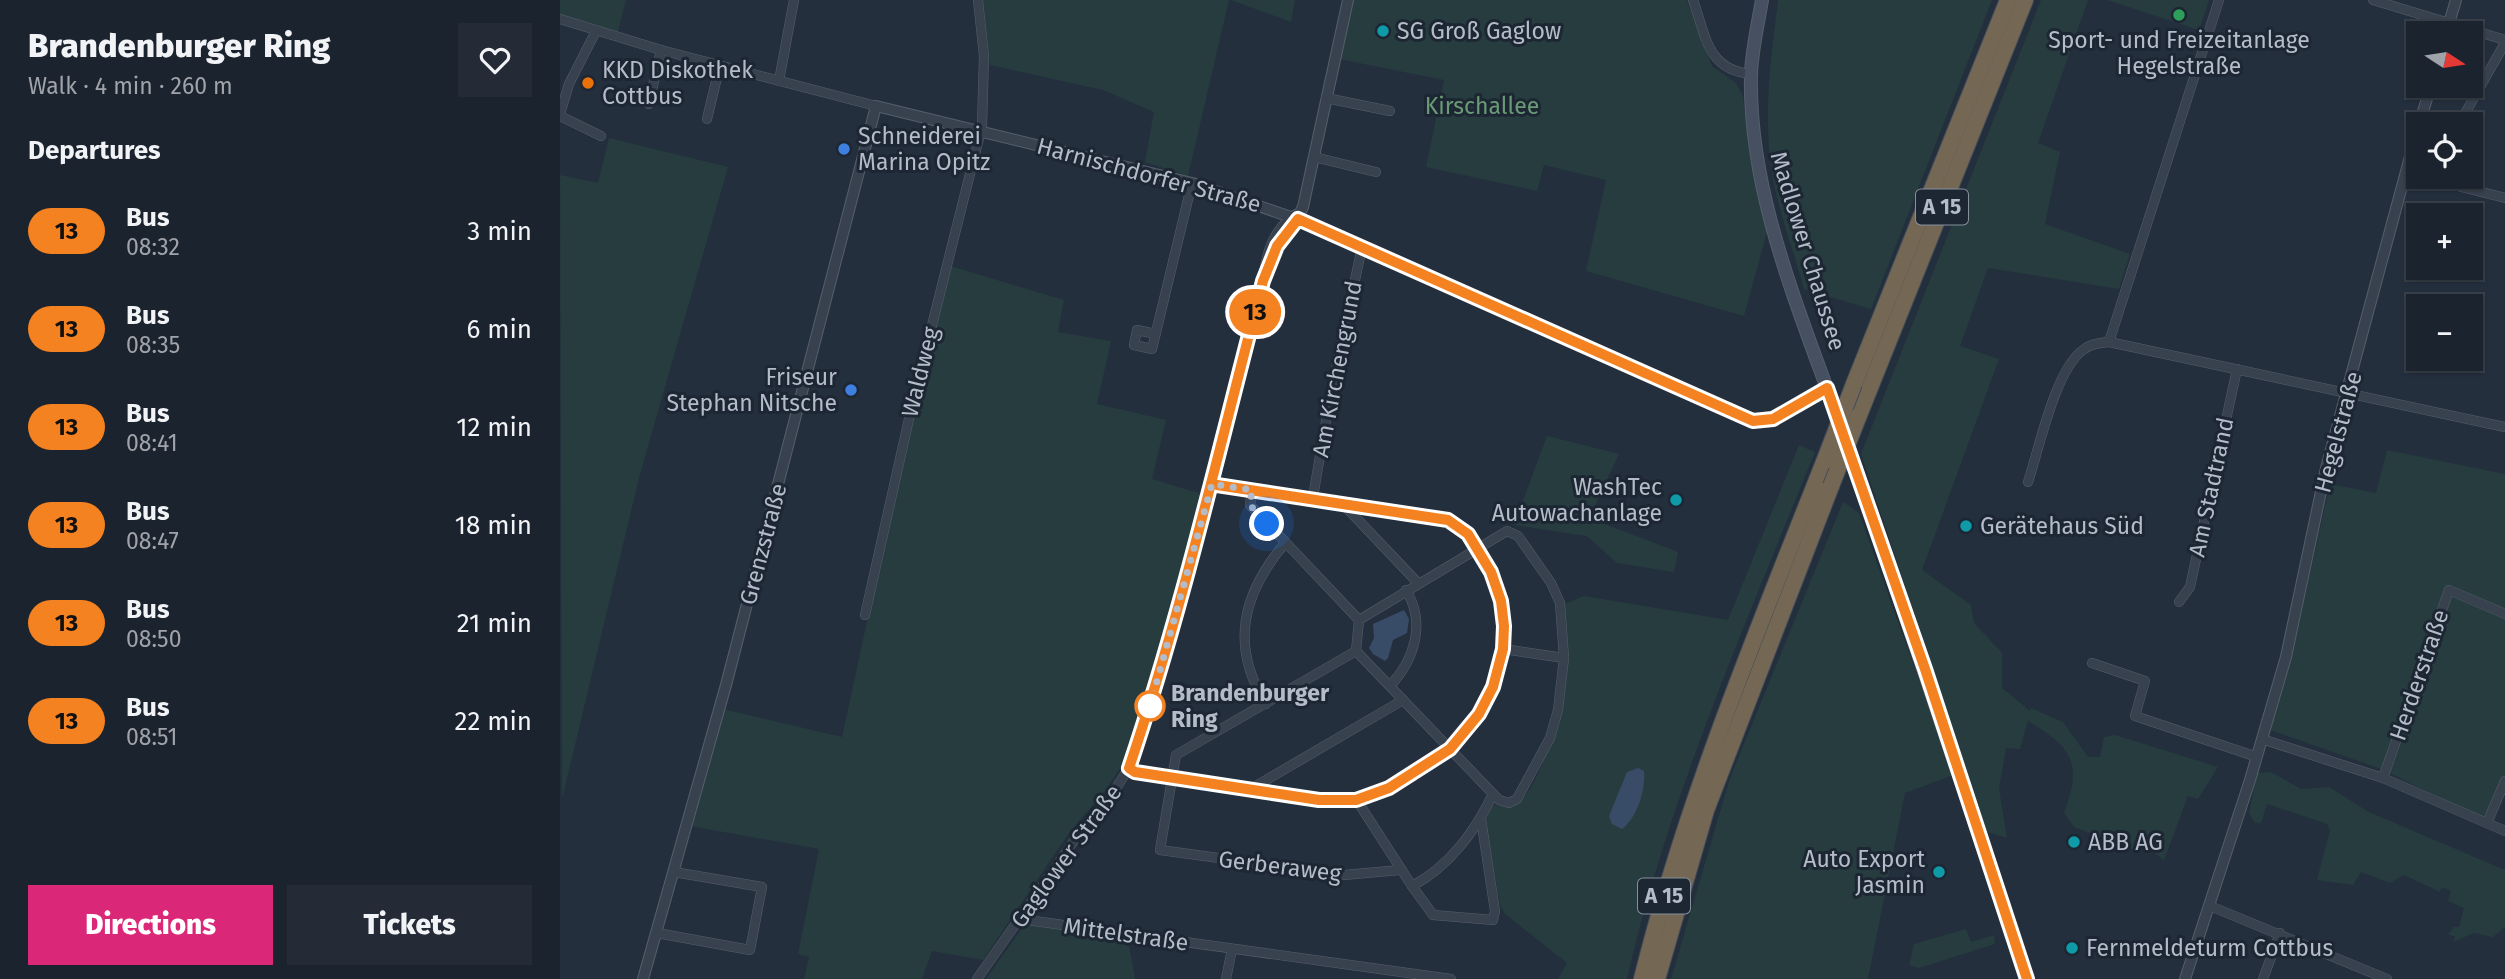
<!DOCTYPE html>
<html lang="en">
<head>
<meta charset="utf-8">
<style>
  body { margin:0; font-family:"Fira Sans",sans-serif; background:#242b36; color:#f1f3f6; height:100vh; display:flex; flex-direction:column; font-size:26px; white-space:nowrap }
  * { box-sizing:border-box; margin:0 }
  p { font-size:23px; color:#a0a4aa }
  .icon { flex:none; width:38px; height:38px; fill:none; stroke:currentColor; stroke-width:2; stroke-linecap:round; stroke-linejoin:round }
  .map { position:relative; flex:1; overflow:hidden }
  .drawer { display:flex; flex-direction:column; background:#1b232e; width:560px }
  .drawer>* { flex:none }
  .badge { padding:0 14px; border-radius:23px; font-size:24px; line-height:46px }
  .needle { width:46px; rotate:102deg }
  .buttons { position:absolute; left:1846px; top:21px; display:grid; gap:14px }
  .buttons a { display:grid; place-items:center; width:77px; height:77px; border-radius:0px; background:#1b232e; box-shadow:0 2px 5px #0004,0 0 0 2px #39404a; font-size:35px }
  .you { position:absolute; width:35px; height:35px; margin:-18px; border:5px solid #fff; border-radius:50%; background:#1a73e8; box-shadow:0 0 0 10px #1a73e833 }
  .map>.badge { position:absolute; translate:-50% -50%; box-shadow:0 0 0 4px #fff }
  h2 { padding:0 28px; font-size:26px; line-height:63px }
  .round { display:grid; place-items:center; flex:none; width:74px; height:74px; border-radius:0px; background:#242b36 }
  .overview { display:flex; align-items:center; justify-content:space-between; height:119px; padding:0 28px }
  h1 { font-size:33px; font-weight:800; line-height:52px }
  .button { display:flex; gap:14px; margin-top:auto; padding:14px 28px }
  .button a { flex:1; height:80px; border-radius:0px; background:#db2777; color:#fff; font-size:28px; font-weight:800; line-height:80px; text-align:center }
  .button a+a { background:#242b36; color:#f1f3f6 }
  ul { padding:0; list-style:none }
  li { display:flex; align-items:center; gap:21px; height:98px; padding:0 28px }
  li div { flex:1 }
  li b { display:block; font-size:26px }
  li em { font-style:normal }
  li .badge { min-width:77px; font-weight:700; text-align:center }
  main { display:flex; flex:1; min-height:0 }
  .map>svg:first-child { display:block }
  .green { fill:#263c3f }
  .water { fill:#394c67 }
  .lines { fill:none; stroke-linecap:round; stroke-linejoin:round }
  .minor-casing { stroke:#565f6c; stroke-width:10 }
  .tertiary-casing { stroke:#565f6c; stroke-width:12 }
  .secondary-casing { stroke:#565f6c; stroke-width:14 }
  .motorway-casing { stroke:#434c59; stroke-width:18 }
  .minor { stroke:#38414e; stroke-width:9 }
  .tertiary { stroke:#38414e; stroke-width:10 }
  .secondary { stroke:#465061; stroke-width:12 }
  .motorway { stroke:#746855; stroke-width:16 }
  .motorway-bridge-casing { stroke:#434c59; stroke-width:18; stroke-linecap:butt }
  .motorway-bridge { stroke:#746855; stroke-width:16 }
  .line-casing { stroke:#fff; stroke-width:16 }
  .line { stroke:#f58220; stroke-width:10 }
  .walk { stroke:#b4bcc9; stroke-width:7; stroke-dasharray:0 12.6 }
  .leisure-dot { fill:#2e9e5b; stroke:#1d2633; stroke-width:2.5 }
  .culture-dot { fill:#0f9aa8; stroke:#1d2633; stroke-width:2.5 }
  .food-dot { fill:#e8710a; stroke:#1d2633; stroke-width:2.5 }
  .shop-dot { fill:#3f7fe0; stroke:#1d2633; stroke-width:2.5 }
  .stop-dot { fill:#fff; stroke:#f58220; stroke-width:3.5 }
  .labels { text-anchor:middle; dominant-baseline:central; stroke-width:6; stroke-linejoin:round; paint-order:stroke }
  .shield { fill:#1d2633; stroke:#878f9c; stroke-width:2 }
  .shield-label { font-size:21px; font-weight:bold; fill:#b4bcc9 }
  .poi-label { font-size:23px; fill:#b4bcc9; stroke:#1d2633; text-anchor:start }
  .park-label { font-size:23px; fill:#6b9a76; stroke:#1d2633 }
  .street-label { font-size:23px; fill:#b4bcc9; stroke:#1d2633 }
  .stop-label { font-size:23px; font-weight:bold; fill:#b4bcc9; stroke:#1d2633; text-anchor:start }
</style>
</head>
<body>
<main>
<section class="drawer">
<div class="overview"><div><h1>Brandenburger Ring</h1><p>Walk · 4 min · 260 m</p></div><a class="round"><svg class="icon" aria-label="heart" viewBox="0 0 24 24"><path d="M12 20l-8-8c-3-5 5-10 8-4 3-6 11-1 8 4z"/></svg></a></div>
<h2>Departures</h2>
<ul>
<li><span class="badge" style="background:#f58220;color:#111">13</span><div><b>Bus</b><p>08:32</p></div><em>3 min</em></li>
<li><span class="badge" style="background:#f58220;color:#111">13</span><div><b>Bus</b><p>08:35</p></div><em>6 min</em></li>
<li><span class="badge" style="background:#f58220;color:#111">13</span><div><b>Bus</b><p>08:41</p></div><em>12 min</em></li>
<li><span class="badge" style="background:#f58220;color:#111">13</span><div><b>Bus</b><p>08:47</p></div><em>18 min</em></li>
<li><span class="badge" style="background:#f58220;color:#111">13</span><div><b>Bus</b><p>08:50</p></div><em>21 min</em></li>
<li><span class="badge" style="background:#f58220;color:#111">13</span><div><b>Bus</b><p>08:51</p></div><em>22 min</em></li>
</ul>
<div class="button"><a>Directions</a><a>Tickets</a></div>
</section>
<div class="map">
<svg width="1945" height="979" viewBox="0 0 1945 979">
  <rect width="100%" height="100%" fill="#242f3e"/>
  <!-- green -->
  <g class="green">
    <path d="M0 0H66L57 35 0 16Z"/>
    <path d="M669 0 628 176 585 162 594 112 543 90 430 65 423 0Z"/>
    <path d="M671 0H735L731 22Z"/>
    <path d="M792 0H1127L1152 66 1177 84 1183 97 1189 154 1207 232 1184 316 1026 271 1046 180 984 165 977 191 866 167 884 80 779 59Z"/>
    <path d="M1218 0H1432L1311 309 1244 289C1234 252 1220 216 1213 179 1202 119 1211 59 1218 0Z"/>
    <path d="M1481 0H1528L1478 143 1500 152 1485 224 1570 254 1559 289 1428 268 1400 346 1439 359 1362 570 1411 605 1414 623 1442 653V688L1470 711 1471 708 1503 722 1528 757H1540L1544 737 1555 735 1658 767 1638 799 1628 796 1604 860 1582 844 1575 850 1514 827 1504 813C1523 763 1512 747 1468 721L1460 749 1446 748 1439 789 1447 838 1427 832 1301 454Z"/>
    <path d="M1547 0H1649L1639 30Z"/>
    <path d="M49 138 168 167 79 478 2 799 0 175 38 183Z"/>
    <path d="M390 266 504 300 498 332 551 341 537 404 606 420 592 479 642 494 575 734 563 764 545 791 509 833 423 960 372 951 362 979H244L249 957 238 954 259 849 130 826 163 709 282 737 331 510Z"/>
    <path d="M987 436 1059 454 1029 518 1118 552 1114 572 1057 563 1027 536 954 525Z"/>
    <path d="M1239 445 1255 452C1185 625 1109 797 1067 979H998L1007 963 945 914 940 905 925 820 933 805C943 806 951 808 959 802 980 786 1003 708 1006 681 1008 656 1005 631 1002 605L1024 596 1168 620Z"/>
    <path d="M1827 450 1945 474V792L1932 823 1821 769 1710 730 1732 656 1770 484 1816 493Z"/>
    <path d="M1283 502 1299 513 1393 775 1345 793 1308 979H1111L1170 778Z"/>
    <path d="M1711 772 1741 789 1769 787 1809 812 1945 870V927L1933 937 1914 933 1893 942 1895 937 1888 934 1894 927H1899L1904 908 1888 901 1891 891 1882 887 1880 892 1844 875 1830 883 1801 872 1793 885 1757 880 1770 830 1767 824 1707 804 1701 823 1694 822 1689 813 1697 773Z"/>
    <path d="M465 924 568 939 575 979H426Z"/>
    <path d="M1406 929 1411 942 1434 935 1435 944 1359 968 1349 965 1354 944Z"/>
  </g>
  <!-- water -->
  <g class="water">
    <path d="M844 610 849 619 847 633 833 640 828 658 825 661 813 654 809 648 814 638 813 624Z"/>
    <path d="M1078 768 1084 771C1086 789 1077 818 1062 829L1052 824 1049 816 1067 772Z"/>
  </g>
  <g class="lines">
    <defs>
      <g id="minor">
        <path d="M1133 0C1146 36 1147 70 1191 74"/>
        <path d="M1813 0 1945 40"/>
        <path d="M0 19 101 50 316 106"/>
        <path d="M219 81 234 0"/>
        <path d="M766 98 830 111"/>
        <path d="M89 104 101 50"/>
        <path d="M0 114 9 84 36 31"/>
        <path d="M0 116 41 136"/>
        <path d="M147 119 160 65"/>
        <path d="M1899 124 1945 43"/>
        <path d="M754 157 816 172"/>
        <path d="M1862 177 1945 198"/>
        <path d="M708 270 717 246 738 219"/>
        <path d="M596 334 577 330 574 345 592 349 632 183"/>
        <path d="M1549 342 1659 0"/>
        <path d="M1468 482C1479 449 1495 370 1523 350 1530 344 1540 343 1549 342L1945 427"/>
        <path d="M692 490 690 505 799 620"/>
        <path d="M754 491 770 398 802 247"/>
        <path d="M782 503 858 583"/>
        <path d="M1619 602 1630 587 1677 369"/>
        <path d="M305 615 353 401 422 126 424 56 418 0"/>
        <path d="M943 649 1004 658"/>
        <path d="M796 651 939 800 949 803 957 799 990 738 998 710 1004 658 1000 603 991 583 958 536 947 531 799 620"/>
        <path d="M796 651 616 755 600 850 784 875 840 870"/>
        <path d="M796 651 799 620"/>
        <path d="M1532 663 1585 681 1575 716 1697 757"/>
        <path d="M830 686C855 659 866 623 846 590"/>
        <path d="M706 704C669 645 683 593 725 543"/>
        <path d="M1702 739 1823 778 1945 831"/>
        <path d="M569 768 575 772 759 800 796 799 829 787 890 749 919 714 933 687 943 649 944 626 937 586 918 548 898 525 875 517 652 484"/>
        <path d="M1823 778 1889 590 1945 614"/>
        <path d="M689 790 843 700"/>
        <path d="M796 799 852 886"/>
        <path d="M921 819 935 911 933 920 873 915 852 886C889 867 916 830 933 794"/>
        <path d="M1927 823 1945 781"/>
        <path d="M1650 906 1827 979"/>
        <path d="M460 919 891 979"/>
        <path d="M97 933 190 950 202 887 114 872"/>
        <path d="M417 979 516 838 538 816 569 768 591 706 652 484 703 281C706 256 711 233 732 217"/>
        <path d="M666 979 672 949"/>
        <path d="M1703 979 1720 933"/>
      </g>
      <g id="tertiary">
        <path d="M1886 33 1896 0"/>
        <path d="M1859 124 1871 86"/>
        <path d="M732 217 740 213 743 207 788 0"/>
        <path d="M83 979 166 685 316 106 632 183 751 224 1193 421 1213 419 1267 388"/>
        <path d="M1625 979 1690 780 1726 657 1766 468 1858 127"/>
      </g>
      <g id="secondary">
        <path d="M1202 0C1198 24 1192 49 1191 74 1188 195 1241 313 1280 425"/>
        <path d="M1287 442 1467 979"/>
      </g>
      <g id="motorway">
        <path d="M1294 384 1448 0"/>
        <path d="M1299 415 1465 0"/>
        <path d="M1082 979C1126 801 1197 632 1264 462"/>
        <path d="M1097 979 1146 810 1271 486"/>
      </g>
    </defs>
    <!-- minor casing -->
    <use href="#minor" class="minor-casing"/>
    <!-- tertiary casing -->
    <use href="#tertiary" class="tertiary-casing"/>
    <!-- secondary casing -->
    <use href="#secondary" class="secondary-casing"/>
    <!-- motorway casing -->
    <use href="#motorway" class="motorway-casing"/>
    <!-- minor -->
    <use href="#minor" class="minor"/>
    <!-- tertiary -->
    <use href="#tertiary" class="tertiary"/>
    <!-- secondary -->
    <use href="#secondary" class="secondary"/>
    <!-- motorway -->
    <use href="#motorway" class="motorway"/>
    <defs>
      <g id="motorway-bridge">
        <path d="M1264 462 1294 384"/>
        <path d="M1271 486 1299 415"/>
      </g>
    </defs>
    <!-- motorway-bridge casing -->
    <use href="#motorway-bridge" class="motorway-bridge-casing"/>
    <!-- motorway-bridge -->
    <use href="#motorway-bridge" class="motorway-bridge"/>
  </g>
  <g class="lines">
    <defs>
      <path id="line" d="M657 485 888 520 908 534 931 572 941 601 944 626 943 649 933 687 919 714 890 749 829 788 796 800H759L575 772 569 768C623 608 660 444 703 281L717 246 738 219 1193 421 1213 419 1267 388 1365 669 1467 979"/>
    </defs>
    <!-- line casing -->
    <use href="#line" class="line-casing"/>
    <!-- line -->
    <use href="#line" class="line"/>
    <!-- walk -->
    <path class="walk" d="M590 706 652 484 692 490 690 505 707 524"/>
  </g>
  <!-- markers -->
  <circle class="leisure-dot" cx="1619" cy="15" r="7"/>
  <g class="culture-dot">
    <circle cx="823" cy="31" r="7"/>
    <circle cx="1116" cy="500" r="7"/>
    <circle cx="1406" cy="526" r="7"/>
    <circle cx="1514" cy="842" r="7"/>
    <circle cx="1379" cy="872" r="7"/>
    <circle cx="1512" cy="948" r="7"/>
  </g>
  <circle class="food-dot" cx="28" cy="83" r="7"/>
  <g class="shop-dot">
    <circle cx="284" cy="149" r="7"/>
    <circle cx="291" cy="390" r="7"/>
  </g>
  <circle class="stop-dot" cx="590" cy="706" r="14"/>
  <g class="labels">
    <!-- shield labels -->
    <g class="shield">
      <rect x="1356" y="189.5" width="52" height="35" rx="5"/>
      <rect x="1078" y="878.5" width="52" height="35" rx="5"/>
    </g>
    <g class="shield-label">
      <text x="1382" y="207">A 15</text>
      <text x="1104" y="896">A 15</text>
    </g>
    <!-- poi labels -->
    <g class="poi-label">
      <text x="837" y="31">SG Groß Gaglow</text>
      <text x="1619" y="40" text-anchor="middle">Sport- und Freizeitanlage<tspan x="1619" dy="26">Hegelstraße</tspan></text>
      <text x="42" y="70">KKD Diskothek<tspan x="42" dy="26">Cottbus</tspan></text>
      <text x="298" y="136">Schneiderei<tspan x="298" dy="26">Marina Opitz</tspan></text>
      <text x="277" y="377" text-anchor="end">Friseur<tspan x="277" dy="26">Stephan Nitsche</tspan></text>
      <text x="1102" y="487" text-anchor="end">WashTec<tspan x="1102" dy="26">Autowachanlage</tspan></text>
      <text x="1420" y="526">Gerätehaus Süd</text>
      <text x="1528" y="842">ABB AG</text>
      <text x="1365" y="859" text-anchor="end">Auto Export<tspan x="1365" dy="26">Jasmin</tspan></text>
      <text x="1526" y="948">Fernmeldeturm Cottbus</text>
    </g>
    <!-- park labels -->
    <g class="park-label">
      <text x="922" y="106">Kirschallee</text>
    </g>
    <!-- street labels -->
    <g class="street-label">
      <text transform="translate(589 175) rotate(15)">Harnischdorfer Straße</text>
      <text transform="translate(1248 251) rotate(73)">Madlower Chaussee</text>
      <text transform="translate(777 369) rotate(-79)">Am Kirchengrund</text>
      <text transform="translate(360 372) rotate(-76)">Waldweg</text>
      <text transform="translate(1778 432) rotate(-75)">Hegelstraße</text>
      <text transform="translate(1651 487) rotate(-78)">Am Stadtrand</text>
      <text transform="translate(203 544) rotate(-75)">Grenzstraße</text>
      <text transform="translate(1859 675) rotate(-71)">Herderstraße</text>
      <text transform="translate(506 856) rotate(-54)">Gaglower Straße</text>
      <text transform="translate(720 866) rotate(7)">Gerberaweg</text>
      <text transform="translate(566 934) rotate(8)">Mittelstraße</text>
    </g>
    <!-- stop labels -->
    <g class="stop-label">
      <text x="611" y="693">Brandenburger<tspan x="611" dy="26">Ring</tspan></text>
    </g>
  </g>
</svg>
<div class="buttons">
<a><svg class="needle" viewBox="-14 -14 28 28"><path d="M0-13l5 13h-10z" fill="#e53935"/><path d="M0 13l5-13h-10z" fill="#a0a4aa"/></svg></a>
<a><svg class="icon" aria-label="locate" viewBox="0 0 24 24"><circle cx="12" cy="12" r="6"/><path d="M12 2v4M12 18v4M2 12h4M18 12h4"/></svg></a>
<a>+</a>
<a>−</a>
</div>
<div class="you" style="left:707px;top:524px"></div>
<b class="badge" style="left:695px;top:312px;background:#f58220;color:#111">13</b>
</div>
</main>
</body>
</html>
